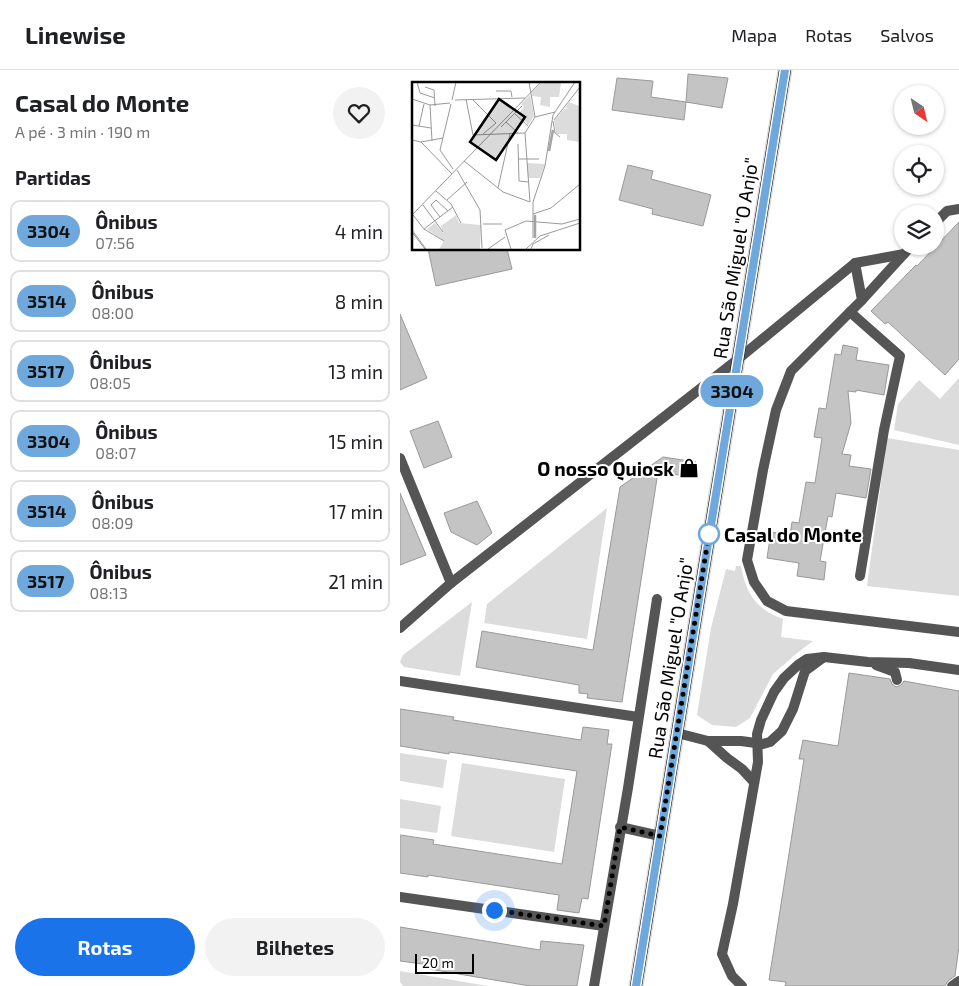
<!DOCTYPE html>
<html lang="pt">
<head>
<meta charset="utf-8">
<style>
  body { margin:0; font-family:"Exo 2",sans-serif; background:#f2f2f2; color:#202124; height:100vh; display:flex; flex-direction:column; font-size:19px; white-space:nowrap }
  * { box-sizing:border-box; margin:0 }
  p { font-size:16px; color:#757577 }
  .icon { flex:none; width:28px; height:28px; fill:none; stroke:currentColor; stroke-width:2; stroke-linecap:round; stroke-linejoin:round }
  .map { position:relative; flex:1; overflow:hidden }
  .side { display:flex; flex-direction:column; background:#fff; width:400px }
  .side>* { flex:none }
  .badge { padding:0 10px; border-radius:16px; font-size:18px; line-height:32px }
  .needle { width:32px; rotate:145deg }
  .controls { position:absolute; left:494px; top:15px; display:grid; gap:10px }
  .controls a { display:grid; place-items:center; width:50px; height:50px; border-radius:50%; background:#fff; box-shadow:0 1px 4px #0004; font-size:25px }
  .scale { position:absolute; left:15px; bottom:12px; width:59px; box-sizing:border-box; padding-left:5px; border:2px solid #000; border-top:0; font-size:14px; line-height:18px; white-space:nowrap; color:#000; -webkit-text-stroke:4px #fff; paint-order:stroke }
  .you { position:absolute; width:25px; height:25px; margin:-12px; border:4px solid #fff; border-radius:50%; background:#1a73e8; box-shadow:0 0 0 8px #1a73e833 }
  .map>.badge { position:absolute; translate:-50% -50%; box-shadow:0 0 0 2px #fff }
  h2 { padding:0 15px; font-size:19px; line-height:45px }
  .round { display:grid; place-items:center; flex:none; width:52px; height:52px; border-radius:26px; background:#f2f2f2 }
  .headline { display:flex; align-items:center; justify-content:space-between; height:85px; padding:0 15px }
  h1 { font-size:24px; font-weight:700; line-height:38px }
  .button { display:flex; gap:10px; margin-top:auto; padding:10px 15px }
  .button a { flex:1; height:58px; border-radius:30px; background:#1a73e8; color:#fff; font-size:20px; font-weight:700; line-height:58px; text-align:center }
  .button a+a { background:#f2f2f2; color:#202124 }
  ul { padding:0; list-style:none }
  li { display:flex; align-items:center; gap:15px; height:62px; margin:0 10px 8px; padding:0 5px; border:2px solid #e0e0e0; border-radius:10px }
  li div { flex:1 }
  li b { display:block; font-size:19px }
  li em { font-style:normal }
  li .badge { min-width:55px; font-weight:700; text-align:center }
  header { display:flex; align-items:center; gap:30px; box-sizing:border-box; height:70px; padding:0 25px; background:#fff; border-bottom:1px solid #e0e0e0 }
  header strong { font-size:24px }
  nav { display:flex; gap:28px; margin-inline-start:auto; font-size:18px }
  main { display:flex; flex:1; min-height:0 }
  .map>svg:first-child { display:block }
  .green { fill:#dcdcdc }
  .building { fill:#c4c4c4; stroke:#999 }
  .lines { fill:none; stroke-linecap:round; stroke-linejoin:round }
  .primary-casing { stroke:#dbdbdb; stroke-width:15 }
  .service { stroke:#555; stroke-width:10 }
  .pedestrian { stroke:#555; stroke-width:10 }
  .minor { stroke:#555; stroke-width:10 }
  .primary { stroke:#000; stroke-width:12 }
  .line-casing { stroke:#fff; stroke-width:11 }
  .line { stroke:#6fa8dc; stroke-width:8 }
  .walk { stroke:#000; stroke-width:5; stroke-dasharray:0 9 }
  .stop-dot { fill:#fff; stroke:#6fa8dc; stroke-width:2.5 }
  .labels { text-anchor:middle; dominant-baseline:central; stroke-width:4; stroke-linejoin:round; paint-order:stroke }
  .street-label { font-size:19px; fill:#000; stroke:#fff }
  .poi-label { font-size:19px; font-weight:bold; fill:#000; stroke:#fff; text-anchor:end }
  .stop-label { font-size:19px; font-weight:bold; fill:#000; stroke:#fff; text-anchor:start }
  .inset-river { fill:none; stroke:#a3a3a3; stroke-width:2.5 }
  .inset-road { fill:none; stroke:#999; stroke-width:1 }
  .view { fill:#000; fill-opacity:0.15; stroke:#000; stroke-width:2.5 }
  .inset-edge { fill:none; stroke:#000; stroke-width:2.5 }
</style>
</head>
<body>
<header>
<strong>Linewise</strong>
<nav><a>Mapa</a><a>Rotas</a><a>Salvos</a></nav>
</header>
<main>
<section class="side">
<div class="headline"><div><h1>Casal do Monte</h1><p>A pé · 3 min · 190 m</p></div><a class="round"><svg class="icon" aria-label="heart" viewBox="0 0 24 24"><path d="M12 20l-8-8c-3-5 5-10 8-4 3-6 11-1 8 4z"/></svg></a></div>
<h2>Partidas</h2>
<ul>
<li><span class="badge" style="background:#6fa8dc;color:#111">3304</span><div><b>Ônibus</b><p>07:56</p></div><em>4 min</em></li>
<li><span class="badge" style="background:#6fa8dc;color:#111">3514</span><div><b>Ônibus</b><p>08:00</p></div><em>8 min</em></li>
<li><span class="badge" style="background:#6fa8dc;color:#111">3517</span><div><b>Ônibus</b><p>08:05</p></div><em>13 min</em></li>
<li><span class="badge" style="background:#6fa8dc;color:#111">3304</span><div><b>Ônibus</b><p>08:07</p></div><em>15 min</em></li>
<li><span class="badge" style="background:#6fa8dc;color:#111">3514</span><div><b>Ônibus</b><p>08:09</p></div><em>17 min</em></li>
<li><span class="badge" style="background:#6fa8dc;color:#111">3517</span><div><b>Ônibus</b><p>08:13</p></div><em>21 min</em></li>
</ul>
<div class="button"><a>Rotas</a><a>Bilhetes</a></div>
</section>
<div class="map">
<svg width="559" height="916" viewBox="0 0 559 916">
  <rect width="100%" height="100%" fill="#fff"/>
  <!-- green -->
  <g class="green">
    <path d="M559 308V375L494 360 498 334 519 310 540 329Z"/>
    <path d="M487 368 559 380V526L467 516Z"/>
    <path d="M207 438 187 569 84 553 87 534Z"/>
    <path d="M336 496H341C346 524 356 539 383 549L381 567 413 571 396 584 373 604 350 648 336 657 312 655 297 645 311 558 326 499 335 501Z"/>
    <path d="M72 532 60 606 4 597 0 592 3 585Z"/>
    <path d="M0 683 47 690 43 718 0 711Z"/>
    <path d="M62 693 165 709 154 782 51 766Z"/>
    <path d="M0 729 41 736 37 763 0 758Z"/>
    <path d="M0 901 88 916H3L0 912Z"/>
  </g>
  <!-- building -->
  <g class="building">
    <path d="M288 4 328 8 322 38 286 32Z"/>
    <path d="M217 8 253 11 251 27 286 32 284 50 212 40Z"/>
    <path d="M228 95 253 101 251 109 311 125 303 156 252 144 253 139 219 130Z"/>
    <path d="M559 152V289L545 305 488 252 485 254 471 241 516 195 517 196Z"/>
    <path d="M28 179H107L112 199 36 216Z"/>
    <path d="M0 244 27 308 0 320Z"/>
    <path d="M443 275 458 278 456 290 489 295 484 325 456 320V322L448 321 451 353 442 384 451 385 449 396 471 399 466 428 436 423 432 447 428 446 420 491 426 492 424 510 397 506 399 493 367 488 371 462 390 465 392 452 399 453 406 412 415 413 422 368 414 367 419 338 426 339 435 284 441 285Z"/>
    <path d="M38 351 52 387 24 398 10 361Z"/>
    <path d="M263 387 296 392 293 407 258 402 222 632 187 628 188 624 179 623V615L76 597 82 561 193 580 220 417Z"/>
    <path d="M0 423 26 485 0 495Z"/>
    <path d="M77 431 92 463 77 475 51 462 44 443Z"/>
    <path d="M449 603 490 609 492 614 496 617 501 615 504 611 559 621V876L555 906 548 911 545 916H385L386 912 369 910 404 689H399L403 670 438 676Z"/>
    <path d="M0 639 54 647 53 650 181 670 183 657 209 660 207 674H212L188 829 182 828 179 843 157 840 159 825 28 805V807L0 803V765L34 770 33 774 162 794 177 701 49 682V684L0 676Z"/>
    <path d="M0 857 140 880 141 871 184 875 177 916H130L29 899 30 895 0 891Z"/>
  </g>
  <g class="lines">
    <defs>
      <path id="primary" d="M236 916 385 0"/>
    </defs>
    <!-- primary casing -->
    <use href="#primary" class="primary-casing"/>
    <!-- service -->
    <g class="service">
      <path d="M476 595 495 602 497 610"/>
      <path d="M277 663 308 671H341L363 674 370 672 382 661 393 639 405 601 424 587"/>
      <path d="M308 671 327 688 342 699 354 712"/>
      <path d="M342 916 332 906 322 884 333 834 358 692 357 664 361 650 374 622 384 608 398 595 407 589 424 587 468 592 509 593 559 600"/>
      <path d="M552 916 559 911"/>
    </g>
    <!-- pedestrian -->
    <path class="pedestrian" d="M450 242 500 286 484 360 460 506"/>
    <!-- minor -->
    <g class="minor">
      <path d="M535 153 547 141 559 139"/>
      <path d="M455 193 462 230 391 301 376 340 363 400 347 490 354 512 367 531 386 541 559 562"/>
      <path d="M462 230 504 184"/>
      <path d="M0 388 51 513"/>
      <path d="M0 558 51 513 337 290 455 193 504 184 511 176"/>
      <path d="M0 611 238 647"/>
      <path d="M220 757 260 766"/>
      <path d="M0 827 204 856"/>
      <path d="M194 916 228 718 257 529"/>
    </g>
    <!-- primary -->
    <use href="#primary" class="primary"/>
  </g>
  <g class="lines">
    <defs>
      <path id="line" d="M236 916 385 0"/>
    </defs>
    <!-- line casing -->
    <use href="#line" class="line-casing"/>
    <!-- line -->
    <use href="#line" class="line"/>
    <!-- walk -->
    <path class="walk" d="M94 840 204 856 220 757 260 766 309 464"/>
  </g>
  <!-- icons -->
  <defs>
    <symbol id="shop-bare" viewBox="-9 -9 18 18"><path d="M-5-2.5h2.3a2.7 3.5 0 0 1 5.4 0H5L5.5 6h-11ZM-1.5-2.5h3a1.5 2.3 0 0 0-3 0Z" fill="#000" stroke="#fff" stroke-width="2.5" paint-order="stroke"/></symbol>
  </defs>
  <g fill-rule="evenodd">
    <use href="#shop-bare" x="275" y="384" width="28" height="28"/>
  </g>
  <!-- markers -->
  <circle class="stop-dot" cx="309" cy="464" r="10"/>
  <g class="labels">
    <!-- street labels -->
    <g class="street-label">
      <text transform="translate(335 188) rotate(-81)">Rua São Miguel "O Anjo"</text>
      <text transform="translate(270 588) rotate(-81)">Rua São Miguel "O Anjo"</text>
    </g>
    <!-- poi labels -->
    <g class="poi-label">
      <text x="274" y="398">O nosso Quiosk</text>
    </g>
    <!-- stop labels -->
    <g class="stop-label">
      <text x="324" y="464">Casal do Monte</text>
    </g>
  </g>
  <!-- overview -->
  <g transform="translate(12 12)">
    <rect width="168" height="168" fill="#fff"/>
    <path d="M130 0 149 1 147 15H138V25L128 23 129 15 120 14V10ZM118 13 122 34 116 43 107 31 112 25 109 22ZM157 20 167 24V60L155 58V52H144L142 39 152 27H157L153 26ZM115 81 133 82 128 96H116ZM44 133 47 141 69 143 68 167H27L32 159 15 147 23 141 31 151 29 144Z" fill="#dcdcdc"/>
    <path class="inset-river" d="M137 69 141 48M123 156V133"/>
    <path class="inset-road" d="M5 0 8 11 23 16M117 0 123 35M13 5 22 8 23 24M84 9H99L100 15M0 17 18 23 38 21M54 17 61 53 113 51M60 17 84 41 71 52M40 18 44 0M43 18 113 16M39 22 28 68 41 87M18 23 20 59M102 31 116 44M142 38 168 5M141 39 143 51 148 55M94 40 106 51M0 43 19 46M7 44 12 22M89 45 110 24M113 51 118 120M113 51 123 35 143 30M0 58 9 60 31 56M9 60 40 92M106 62 107 99 116 100M106 77H127M52 79 91 110 118 120M45 88 68 128 70 166M86 106 98 52M24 109 39 122 49 141M35 118 55 100M11 123 31 150M121 132 139 126 168 102M0 133 129 0M1 133 12 147 32 159M28 135 19 123 24 118 36 129M71 142H90M12 147 41 125M0 148 14 167M0 150 13 167M121 156V120L133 84 141 33 163 0M76 167 93 155M99 167 93 148 114 139 150 142 168 137M114 167 128 154 168 141M119 167 121 162 137 153"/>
    <path class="view" d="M87 17 113 35 84 78 58 60Z"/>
    <rect width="168" height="168" class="inset-edge"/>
  </g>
</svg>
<div class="controls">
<a><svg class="needle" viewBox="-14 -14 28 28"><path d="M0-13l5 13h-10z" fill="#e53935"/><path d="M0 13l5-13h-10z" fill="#757577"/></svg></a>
<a><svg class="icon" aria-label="locate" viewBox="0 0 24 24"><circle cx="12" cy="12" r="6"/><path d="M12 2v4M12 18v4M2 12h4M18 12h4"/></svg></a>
<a><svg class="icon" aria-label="layers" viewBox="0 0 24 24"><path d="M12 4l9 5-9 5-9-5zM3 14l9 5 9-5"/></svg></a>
</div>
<div class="scale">20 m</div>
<div class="you" style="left:94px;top:840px"></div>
<b class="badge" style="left:332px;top:321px;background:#6fa8dc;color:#111">3304</b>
</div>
</main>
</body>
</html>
